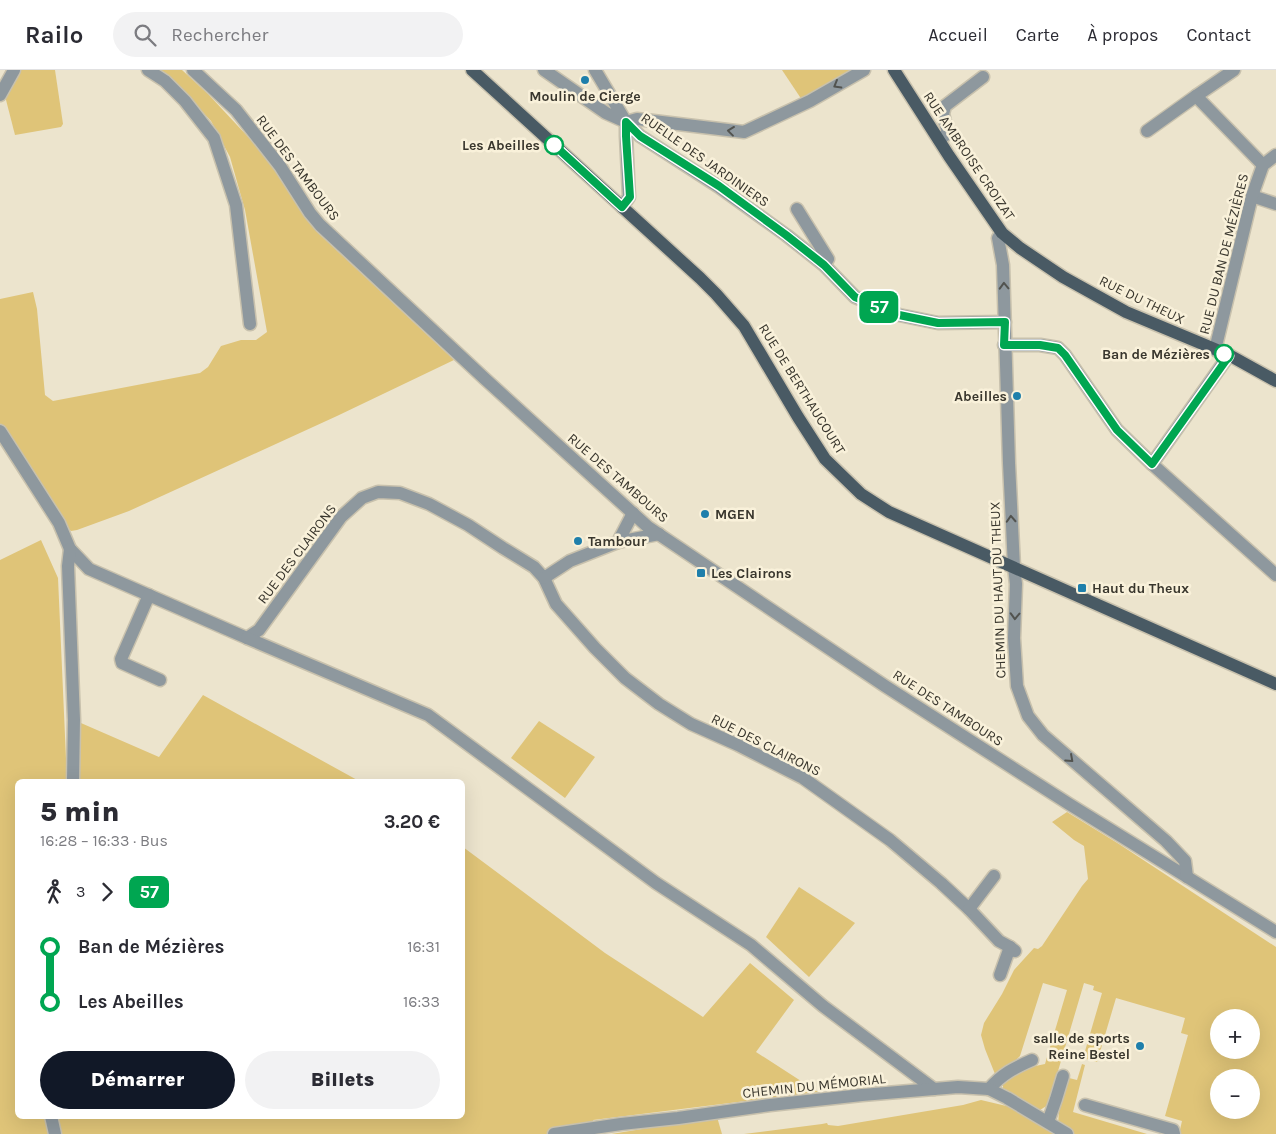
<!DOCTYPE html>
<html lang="fr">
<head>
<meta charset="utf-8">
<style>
  body { margin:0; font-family:Karla,sans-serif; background:#f2f2f3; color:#2b2b33; height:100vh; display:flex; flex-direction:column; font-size:19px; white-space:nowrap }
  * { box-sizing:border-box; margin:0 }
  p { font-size:16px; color:#7c7c81 }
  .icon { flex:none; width:28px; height:28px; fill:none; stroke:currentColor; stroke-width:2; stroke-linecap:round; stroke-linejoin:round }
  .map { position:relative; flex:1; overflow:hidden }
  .sheet { position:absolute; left:15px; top:709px; width:450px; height:340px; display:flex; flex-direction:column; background:#fff; border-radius:8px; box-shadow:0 5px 20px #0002 }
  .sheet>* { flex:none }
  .badge { padding:0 10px; border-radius:8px; font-size:18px; line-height:32px }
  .controls { position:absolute; left:1210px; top:939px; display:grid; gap:10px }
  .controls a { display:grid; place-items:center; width:50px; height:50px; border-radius:50%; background:#fff; box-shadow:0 5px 20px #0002; font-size:25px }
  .map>.badge { position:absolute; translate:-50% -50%; box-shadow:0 0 0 2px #fff }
  .legs { display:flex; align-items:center; gap:8px; height:55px; padding:0 25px; font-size:16px }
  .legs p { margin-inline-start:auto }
  .overview { display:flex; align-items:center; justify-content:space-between; height:85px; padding:0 25px }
  h1 { font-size:28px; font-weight:800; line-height:38px }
  .cta { display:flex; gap:10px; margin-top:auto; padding:10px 25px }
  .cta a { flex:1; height:58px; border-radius:30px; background:#111827; color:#fff; font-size:20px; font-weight:800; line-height:58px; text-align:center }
  .cta a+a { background:#f2f2f3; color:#2b2b33 }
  ul { padding:0 25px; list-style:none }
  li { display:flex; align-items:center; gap:18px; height:55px; font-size:19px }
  li i { display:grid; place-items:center; width:8px; height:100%; margin:0 6px; background:currentColor }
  li i::after { content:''; width:12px; height:12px; margin:-6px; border:4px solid; border-radius:50%; background:#fff }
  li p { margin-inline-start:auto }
  li:first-child i { background:linear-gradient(#0000 50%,currentColor 0) }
  li:last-child i { background:linear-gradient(currentColor 50%,#0000 0) }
  header { display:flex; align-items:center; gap:30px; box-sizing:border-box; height:70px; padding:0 25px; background:#fff; border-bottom:1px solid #e1e1e2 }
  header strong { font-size:24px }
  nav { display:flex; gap:28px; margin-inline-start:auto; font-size:18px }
  .search { width:350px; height:45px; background:#f2f2f3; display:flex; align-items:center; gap:12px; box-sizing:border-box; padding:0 18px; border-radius:28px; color:#7c7c81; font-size:19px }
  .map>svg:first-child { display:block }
  .green { fill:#dfc478; fill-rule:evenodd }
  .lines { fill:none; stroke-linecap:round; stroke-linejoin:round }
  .minor-casing { stroke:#c8c1ad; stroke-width:15 }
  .major-casing { stroke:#c8c1ad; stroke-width:15 }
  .minor { stroke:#8e989e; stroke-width:12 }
  .major { stroke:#495a64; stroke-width:12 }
  .oneway { stroke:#52534f }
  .line-1-casing { stroke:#fff; stroke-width:11 }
  .line-1 { stroke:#00a651; stroke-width:8 }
  .poi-dot { fill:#1f7fab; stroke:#f9f1da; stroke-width:2 }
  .stop-1-dot { fill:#fff; stroke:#00a651; stroke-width:2.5 }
  .labels { text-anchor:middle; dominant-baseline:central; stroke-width:5; stroke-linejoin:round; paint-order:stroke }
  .poi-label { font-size:14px; font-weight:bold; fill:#39362d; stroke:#f9f1da; text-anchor:start }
  .stop-label { font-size:14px; font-weight:bold; fill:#39362d; stroke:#f9f1da; text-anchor:end }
  .street-label { font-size:14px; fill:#39362d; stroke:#f9f1da }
</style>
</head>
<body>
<header>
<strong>Railo</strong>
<div class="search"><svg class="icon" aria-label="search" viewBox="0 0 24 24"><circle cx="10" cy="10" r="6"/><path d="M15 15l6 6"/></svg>Rechercher</div>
<nav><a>Accueil</a><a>Carte</a><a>À propos</a><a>Contact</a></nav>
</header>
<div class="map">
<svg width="1276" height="1064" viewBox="0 0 1276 1064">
  <rect width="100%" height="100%" fill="#ece4cd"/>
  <!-- green -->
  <g class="green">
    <path d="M20 0H55L63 54 61 57 15 65 5 26Z"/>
    <path d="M158 0H182L208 24 251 70 272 96 296 133 317 162 454 290 337 346 129 441 77 460 71 461 62 453 0 354V229L33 222 37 239 45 325 53 331 200 303 208 297 221 276 241 270H256L267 262 245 140 230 87 211 51 179 17Z"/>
    <path d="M782 0H851L802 30Z"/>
    <path d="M41 470 58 508 67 711H18V1046H462L463 777 605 883 703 947 750 893 794 930 756 982 818 1022 593 1050 596 1058 554 1064H0V490Z"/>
    <path d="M203 625 359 711H73L74 650 159 687Z"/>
    <path d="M539 651 595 687 565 728 511 688Z"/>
    <path d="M1067 742 1119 774 1276 877V1064H1179L1182 1051 1165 1046 1188 965 1181 963 1185 948 1116 928 1097 992 1083 988 1102 923 1093 920 1094 916 1084 913 1048 1035 1040 1040C1027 1036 1013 1028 1003 1018V1013L1026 998 1045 994 1067 920 1043 913 1020 986 1012 994 995 1004 985 979 981 965 984 953 1002 924 1014 900 1034 878 1038 879 1042 876 1082 816 1088 809 1084 776 1074 770 1052 752ZM1219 948H1251V980H1219ZM1219 1008H1251V1040H1219Z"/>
    <path d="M799 817 855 853 809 907 766 867Z"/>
    <path d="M1082 994 1085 995 1073 1042 1147 1064H744L822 1054 827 1053 828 1055 838 1056 963 1035 981 1030 1032 1042 1058 1057 1059 1039 1069 1008 1077 1010Z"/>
    <path d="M717 1047 722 1064H611Z"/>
  </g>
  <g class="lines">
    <defs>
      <g id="minor">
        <path d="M148 0 165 11 185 31 214 68 236 135 250 254"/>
        <path d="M193 0 236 40 280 96 310 143 320 155 484 308 648 457 885 616 1069 734 1276 862"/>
        <path d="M544 0 606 43 626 52 640 66 719 117 786 165 824 195 855 227 899 245 938 253 1005 252"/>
        <path d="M595 0 626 52V66L629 127 622 137"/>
        <path d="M1234 0 1196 26 1263 95"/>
        <path d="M0 25 14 0"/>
        <path d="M626 52 637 49 744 62 810 31 864 0"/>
        <path d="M1147 61 1196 26"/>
        <path d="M939 70 948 63 943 44 945 36 983 7"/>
        <path d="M1252 126 1276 134"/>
        <path d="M797 139 828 189 824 195"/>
        <path d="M1002 163 998 168 1003 195 1009 393 1014 497 1016 514 1014 568 1017 616 1028 646 1043 665 1166 771 1185 791 1187 807"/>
        <path d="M1004 275H1040L1058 278 1065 285 1117 360 1152 394 1276 505"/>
        <path d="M1215 280 1252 126 1263 95 1276 85"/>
        <path d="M0 361 59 453 70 479 89 499 247 568 259 560 341 447 362 428 378 422 400 423 429 434 468 455 503 478 534 497 544 508 556 534 595 578 625 608 659 634 691 654 738 675 803 708 890 770 941 813 969 839 999 871 1010 877 1015 881"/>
        <path d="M1152 394 1229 285"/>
        <path d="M618 472 633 443"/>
        <path d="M70 479 68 496 74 650 73 711"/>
        <path d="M544 508 570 491 618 472 659 464"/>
        <path d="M149 525 121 589 122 593 160 610"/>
        <path d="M247 568 428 645 656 813 751 875 823 936 934 1019"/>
        <path d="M969 839 994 806"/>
        <path d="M1000 905 1010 877"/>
        <path d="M989 1019C1002 1004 1014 998 1032 990"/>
        <path d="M1085 1035 1173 1060 1174 1064"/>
        <path d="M51 1046 55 1064"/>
        <path d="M1048 1052 1056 1029 1063 1006"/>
        <path d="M554 1064 621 1054 678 1048 770 1035 862 1025 958 1017 989 1019 1007 1028 1067 1064"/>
      </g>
      <g id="major">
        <path d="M472 0 700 208 716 224 744 256 798 347 825 389 861 424 889 442 1276 614"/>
        <path d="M894 0 949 86 1002 163 1020 178 1063 207 1126 242 1229 285 1276 311"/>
      </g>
    </defs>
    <!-- minor casing -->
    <use href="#minor" class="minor-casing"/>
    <!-- major casing -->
    <use href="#major" class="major-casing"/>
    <!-- minor -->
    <use href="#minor" class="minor"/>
    <!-- major -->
    <use href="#major" class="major"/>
  </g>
  <!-- one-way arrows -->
  <defs><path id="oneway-chevron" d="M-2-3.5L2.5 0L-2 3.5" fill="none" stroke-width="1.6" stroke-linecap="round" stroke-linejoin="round" transform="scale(1.25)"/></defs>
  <g class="oneway">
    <use href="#oneway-chevron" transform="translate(837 15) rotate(150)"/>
    <use href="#oneway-chevron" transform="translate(731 61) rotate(-173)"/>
    <use href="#oneway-chevron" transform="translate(1004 216) rotate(-92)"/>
    <use href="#oneway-chevron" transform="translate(1011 449) rotate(-93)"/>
    <use href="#oneway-chevron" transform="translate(1015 546) rotate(92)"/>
    <use href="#oneway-chevron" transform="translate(1070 689) rotate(42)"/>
  </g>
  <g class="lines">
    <defs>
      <path id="line-1" d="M554 75 622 137 630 127 626 66V52L640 66 719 116 786 165 824 195 855 227 899 245 938 253 1005 252 1004 275H1040L1058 278 1065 285 1117 360 1152 394 1229 286 1224 284"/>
    </defs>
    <!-- line-1 casing -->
    <use href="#line-1" class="line-1-casing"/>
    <!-- line-1 -->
    <use href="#line-1" class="line-1"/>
  </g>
  <!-- markers -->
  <g class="poi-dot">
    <circle cx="585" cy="10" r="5"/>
    <circle cx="1017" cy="326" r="5"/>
    <circle cx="705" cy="444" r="5"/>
    <circle cx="578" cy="471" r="5"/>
    <rect x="696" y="498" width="10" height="10" rx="2.5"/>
    <rect x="1077" y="513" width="10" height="10" rx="2.5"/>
    <circle cx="1140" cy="976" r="5"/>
  </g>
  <g class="stop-1-dot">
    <circle cx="554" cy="75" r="9"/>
    <circle cx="1224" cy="284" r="9"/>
  </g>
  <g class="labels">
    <!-- poi labels -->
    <g class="poi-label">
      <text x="585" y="26" text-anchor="middle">Moulin de Cierge</text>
      <text x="1007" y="326" text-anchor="end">Abeilles</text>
      <text x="715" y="444">MGEN</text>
      <text x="588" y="471">Tambour</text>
      <text x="711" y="503">Les Clairons</text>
      <text x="1092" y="518">Haut du Theux</text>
      <text x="1130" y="968" text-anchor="end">salle de sports<tspan x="1130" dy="16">Reine Bestel</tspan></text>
    </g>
    <!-- stop labels -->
    <g class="stop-label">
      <text x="540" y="75">Les Abeilles</text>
      <text x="1210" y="284">Ban de Mézières</text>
    </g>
    <!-- street labels -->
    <g class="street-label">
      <text transform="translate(969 86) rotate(56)">RUE AMBROISE CROIZAT</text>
      <text transform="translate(705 90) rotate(35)">RUELLE DES JARDINIERS</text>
      <text transform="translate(298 98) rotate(53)">RUE DES TAMBOURS</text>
      <text transform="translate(1224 184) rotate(-76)">RUE DU BAN DE MÉZIÈRES</text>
      <text transform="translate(1142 230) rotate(26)">RUE DU THEUX</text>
      <text transform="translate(802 319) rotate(58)">RUE DE BERTHAUCOURT</text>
      <text transform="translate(618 408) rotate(41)">RUE DES TAMBOURS</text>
      <text transform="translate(297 484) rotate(-53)">RUE DES CLAIRONS</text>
      <text transform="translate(998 520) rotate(-92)">CHEMIN DU HAUT DU THEUX</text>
      <text transform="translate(948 638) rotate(33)">RUE DES TAMBOURS</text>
      <text transform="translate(766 675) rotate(27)">RUE DES CLAIRONS</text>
      <text transform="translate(814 1016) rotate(-6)">CHEMIN DU MÉMORIAL</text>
    </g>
  </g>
</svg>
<div class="controls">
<a>+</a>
<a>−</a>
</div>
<b class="badge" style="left:879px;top:237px;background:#00a651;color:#fff">57</b>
<section class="sheet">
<div class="overview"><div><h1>5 min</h1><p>16:28 – 16:33 · Bus</p></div><b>3.20 €</b></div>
<div class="legs"><svg class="icon" aria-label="walk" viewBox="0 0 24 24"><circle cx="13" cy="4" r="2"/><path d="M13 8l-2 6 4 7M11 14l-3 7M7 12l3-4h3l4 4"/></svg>3<svg class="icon" aria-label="forward" viewBox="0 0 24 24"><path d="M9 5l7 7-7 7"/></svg><b class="badge" style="background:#00a651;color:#fff">57</b></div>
<ul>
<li><i style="color:#00a651"></i><b>Ban de Mézières</b><p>16:31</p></li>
<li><i style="color:#00a651"></i><b>Les Abeilles</b><p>16:33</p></li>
</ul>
<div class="cta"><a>Démarrer</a><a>Billets</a></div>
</section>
</div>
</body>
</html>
